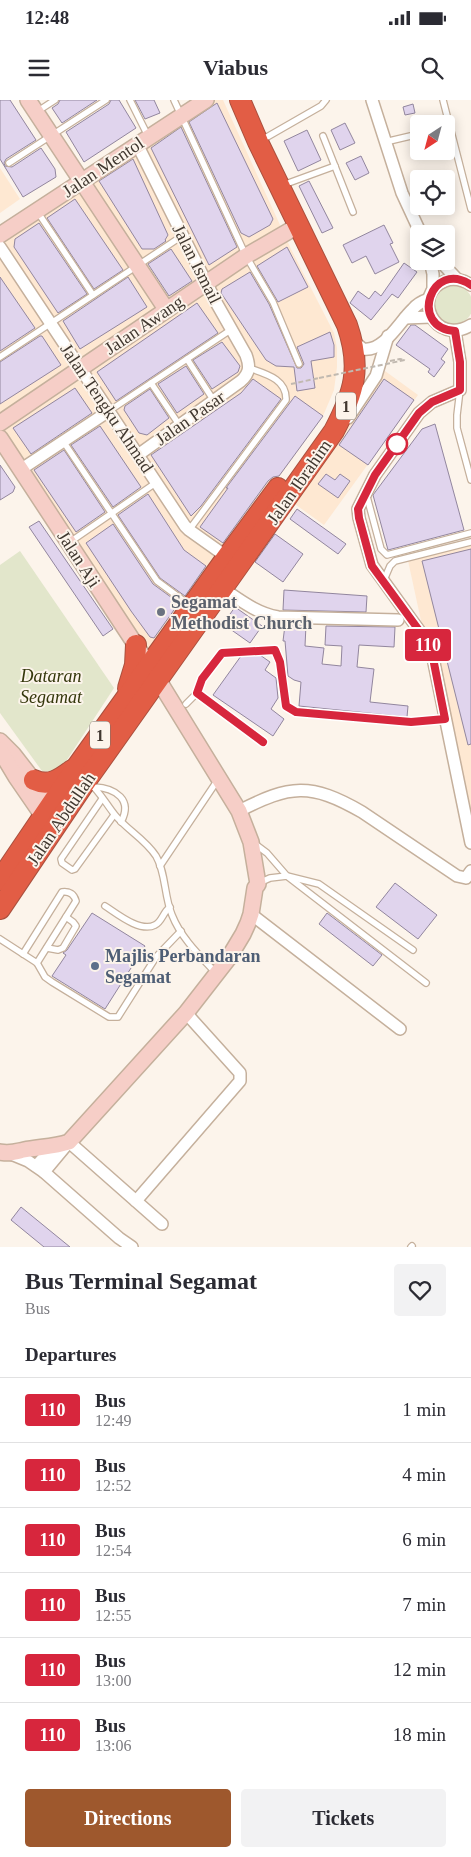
<!DOCTYPE html>
<html lang="en">
<head>
<meta charset="utf-8">
<style>
  body { margin:0; font-family:Georgia,serif; background:#f2f2f3; color:#2b2b33; height:100vh; display:flex; flex-direction:column; font-size:19px; white-space:nowrap }
  * { box-sizing:border-box; margin:0 }
  p { font-size:16px; color:#7c7c81 }
  .icon { flex:none; width:28px; height:28px; fill:none; stroke:currentColor; stroke-width:2; stroke-linecap:round; stroke-linejoin:round }
  .map { position:relative; height:1147px; overflow:hidden }
  .details { display:flex; flex-direction:column; background:#fff; flex:1 }
  .details>* { flex:none }
  .badge { padding:0 10px; border-radius:4px; font-size:18px; line-height:32px }
  .needle { width:32px; rotate:216deg }
  .fabs { position:absolute; left:410px; top:15px; display:grid; gap:10px }
  .fabs a { display:grid; place-items:center; width:45px; height:45px; border-radius:5px; background:#fff; box-shadow:0 2px 12px #0003; font-size:25px }
  .map>.badge { position:absolute; translate:-50% -50%; box-shadow:0 0 0 2px #fff }
  h2 { padding:0 25px; font-size:19px; line-height:45px }
  .round { display:grid; place-items:center; flex:none; width:52px; height:52px; border-radius:5px; background:#f2f2f3 }
  .summary { display:flex; align-items:center; justify-content:space-between; height:85px; padding:0 25px }
  h1 { font-size:24px; font-weight:800; line-height:38px }
  .button { display:flex; gap:10px; margin-top:auto; padding:10px 25px }
  .button a { flex:1; height:58px; border-radius:5px; background:#9e582d; color:#fff; font-size:20px; font-weight:800; line-height:58px; text-align:center }
  .button a+a { background:#f2f2f3; color:#2b2b33 }
  ul { padding:0; list-style:none }
  li { display:flex; align-items:center; gap:15px; height:65px; padding:0 25px; border-top:1px solid #e1e1e2 }
  li div { flex:1 }
  li b { display:block; font-size:19px }
  li em { font-style:normal }
  li .badge { min-width:55px; font-weight:700; text-align:center }
  .status { display:flex; justify-content:space-between; align-items:center; height:35px; padding:0 25px; background:#fff; direction:ltr }
  .status svg { height:14px; fill:currentColor }
  header { display:flex; justify-content:space-between; align-items:center; height:65px; padding:0 25px; background:#fff; font-size:22px; font-weight:800 }
  .map>svg:first-child { display:block }
  .built { fill:#fee8d2 }
  .green { fill:#e2e6cb }
  .building { fill:#e0d4ed; stroke:#92869e }
  .lines { fill:none; stroke-linecap:round; stroke-linejoin:round }
  .lane-casing { stroke:#c5b09c; stroke-width:8 }
  .street-casing { stroke:#c5b09c; stroke-width:14 }
  .secondary-casing { stroke:#c5b09c; stroke-width:18 }
  .highway-casing { stroke:#aa503e; stroke-width:22 }
  .path { stroke:#c1b9b0; stroke-width:2; stroke-dasharray:5 2.5; stroke-linecap:butt }
  .lane { stroke:#fff; stroke-width:5.5 }
  .street { stroke:#fff; stroke-width:11 }
  .secondary { stroke:#f6cec7; stroke-width:15 }
  .highway { stroke:#e25d45; stroke-width:20 }
  .path-bridge { stroke:#c1b9b0; stroke-width:2; stroke-dasharray:5 2.5; stroke-linecap:butt }
  .line-casing { stroke:#fff; stroke-width:11 }
  .line { stroke:#d7263d; stroke-width:8 }
  .stop-dot { fill:#fff; stroke:#d7263d; stroke-width:2.5 }
  .worship-dot { fill:#6b7280; stroke:#fcf4eb; stroke-width:2 }
  .service-dot { fill:#5c6f8a; stroke:#fcf4eb; stroke-width:2 }
  .labels { text-anchor:middle; dominant-baseline:central; stroke-width:4; stroke-linejoin:round; paint-order:stroke }
  .shield { fill:#fcf4eb; stroke:#797068; stroke-width:1 }
  .shield-label { font-size:16px; font-weight:bold; fill:#413830 }
  .street-label { font-size:18px; fill:#413830; stroke:#fcf4eb }
  .worship-label { font-size:18px; font-weight:bold; fill:#5b616d; stroke:#fcf4eb; text-anchor:start }
  .park-label { font-size:18px; font-style:italic; fill:#34370b; stroke:#fcf4eb }
  .service-label { font-size:18px; font-weight:bold; fill:#4e5e75; stroke:#fcf4eb; text-anchor:start }
</style>
</head>
<body>
<div class="status"><b>12:48</b><svg viewBox="0 0 49 12"><path d="M0 12V9h3v3zM5 12V6h3v6zM10 12V3h3v9zM15 12V0h3v12zM26 1h20v11H26zM47 4h2v5h-2z"/></svg></div>
<header><svg class="icon" aria-label="menu" viewBox="0 0 24 24"><path d="M4 6h16M4 12h16M4 18h16"/></svg>Viabus<svg class="icon" aria-label="search" viewBox="0 0 24 24"><circle cx="10" cy="10" r="6"/><path d="M15 15l6 6"/></svg></header>
<div class="map">
<svg width="471" height="1147" viewBox="0 0 471 1147">
  <rect width="100%" height="100%" fill="#fcf4eb"/>
  <!-- built -->
  <g class="built">
    <path d="M214 0H223L291 149 334 233 337 248V267L334 290 323 316 151 556 0 329V143Z"/>
    <path d="M0 68 20 99 0 113Z"/>
    <path d="M385 271 418 295 324 425 292 402Z"/>
    <path d="M471 440V720L428 553 407 456Z"/>
  </g>
  <!-- green -->
  <g class="green">
    <circle cx="454" cy="205" r="19"/>
    <path d="M20 451 114 588 59 672 42 671 0 613V465Z"/>
  </g>
  <!-- building -->
  <g class="building">
    <path d="M0 0H10L36 40 6 59 4 63 5 66 12 67 41 48 55 69 56 77 23 97 0 59Z"/>
    <path d="M60 0H97L62 23 52 8 58 4Z"/>
    <path d="M111 0H119L136 28 84 62 66 32 109 4Z"/>
    <path d="M135 0H154L160 13 145 19Z"/>
    <path d="M217 3 273 119 270 125 249 137 241 133 189 22Z"/>
    <path d="M413 4 415 13 405 15 403 7Z"/>
    <path d="M345 23 355 43 340 50 331 30Z"/>
    <path d="M181 27 237 147 209 165 151 48Z"/>
    <path d="M307 30 321 60 298 71 284 41Z"/>
    <path d="M361 56 369 73 355 80 346 63Z"/>
    <path d="M133 59 168 135 165 140 166 141 154 149H142L99 81Z"/>
    <path d="M309 81 333 128 322 133 299 86Z"/>
    <path d="M75 99 123 170 94 189 47 118Z"/>
    <path d="M39 123 87 194 58 213 14 147 15 139Z"/>
    <path d="M384 125 393 143 390 144 399 162 375 174 366 156 352 163 343 145Z"/>
    <path d="M287 147 308 187 278 202 257 166Z"/>
    <path d="M171 149 192 181 169 196 148 164Z"/>
    <path d="M404 163 417 172 398 198 392 194 371 220 350 203 358 191 369 199 375 191 381 196Z"/>
    <path d="M250 172 269 204 297 268H301L304 264 297 247 330 232 334 245V257L311 261 315 288 297 291 294 267 276 266 266 260 221 193 222 189Z"/>
    <path d="M0 177 35 228 0 251Z"/>
    <path d="M128 177 147 207 80 249 63 221Z"/>
    <path d="M197 203 218 233 116 301 97 272Z"/>
    <path d="M411 225H415L448 249 441 259 445 262 434 277 428 272 430 269 396 245Z"/>
    <path d="M40 236H42L61 265 0 304V262Z"/>
    <path d="M222 242 240 266 238 272 212 289 193 260Z"/>
    <path d="M186 266 204 294 177 313 158 284Z"/>
    <path d="M253 279 281 299 201 406 191 416 151 355 241 293Z"/>
    <path d="M384 279 414 300 368 365 339 345Z"/>
    <path d="M75 288 92 313 31 354 13 328Z"/>
    <path d="M150 289 169 318 147 335 139 333 124 310 125 306Z"/>
    <path d="M295 296 323 316 279 376 273 377 268 381 223 443 200 427 228 388H226Z"/>
    <path d="M435 324 464 430 388 450 373 395 422 329Z"/>
    <path d="M100 326 141 387 113 407 71 345Z"/>
    <path d="M64 350 105 412 76 432 34 370Z"/>
    <path d="M0 365 15 387 13 392 0 400Z"/>
    <path d="M326 374 335 380 340 374 350 381 338 398 318 384Z"/>
    <path d="M148 394 184 450 206 466 185 496 160 478 118 415Z"/>
    <path d="M297 409 346 444 338 454 290 419Z"/>
    <path d="M39 421 113 529 103 536 29 427Z"/>
    <path d="M113 424 153 484 179 503 154 538 150 537 131 511 86 443Z"/>
    <path d="M275 434 303 454 283 482 255 462Z"/>
    <path d="M471 449V644L468 645 422 461Z"/>
    <path d="M284 490 367 496 366 512 283 510Z"/>
    <path d="M235 507 262 526 250 543 223 524Z"/>
    <path d="M285 525H306L305 546 324 548 322 564 341 566 342 546 325 545 326 526 395 527 394 547 359 545 357 567 374 569 370 602 408 606 407 617 299 606 301 582 294 580 288 576 285 541H283Z"/>
    <path d="M260 555 270 562 265 570 276 578 278 598 271 609 284 619 273 636 213 595 241 556Z"/>
    <path d="M395 783 437 815 418 839 376 807Z"/>
    <path d="M92 813 145 846 105 909 52 876 66 855 63 853 67 850Z"/>
    <path d="M327 813 382 855 373 866 319 824Z"/>
    <path d="M21 1107 70 1147H44L11 1120Z"/>
  </g>
  <g class="lines">
    <defs>
      <g id="lane">
        <path d="M130 0 148 36"/>
        <path d="M174 0 246 156 273 202 299 264"/>
        <path d="M443 0 471 109"/>
        <path d="M38 11 55 0"/>
        <path d="M323 36 353 112"/>
        <path d="M260 41 321 6 326 0"/>
        <path d="M385 42 419 34"/>
        <path d="M9 63 106 0"/>
        <path d="M283 85 335 66"/>
        <path d="M37 111 93 195"/>
        <path d="M0 257 182 136"/>
        <path d="M187 259 214 301"/>
        <path d="M151 283 180 326"/>
        <path d="M460 290 457 315V328L471 380"/>
        <path d="M109 311 232 229"/>
        <path d="M63 341 157 481 188 504"/>
        <path d="M366 393 381 449 387 455 471 433"/>
        <path d="M189 430 286 300C287 279 266 274 249 268"/>
        <path d="M70 442 157 382"/>
        <path d="M384 480 390 466 395 461 471 442"/>
        <path d="M197 593 263 642"/>
        <path d="M186 604 197 593 202 579 220 555 236 551 275 550 280 562 286 606 296 612 411 622 445 619"/>
        <path d="M88 682C99 690 106 704 115 715 127 730 145 739 156 756 166 773 164 796 172 815 181 838 200 856 216 873"/>
        <path d="M94 687C116 688 133 700 121 722"/>
        <path d="M102 699 61 759 62 763 72 770 75 769 114 715"/>
        <path d="M255 744 267 753 287 776 319 784 413 850"/>
        <path d="M160 766 217 681"/>
        <path d="M259 783 270 778 287 776 426 883"/>
        <path d="M105 806C116 813 140 833 155 825 162 822 163 812 170 807"/>
        <path d="M0 839 37 863 45 877 52 882 109 917H118L156 857 181 831"/>
        <path d="M47 848 58 850 63 848 76 826 73 822 66 817"/>
        <path d="M23 854 62 792C69 791 74 794 76 801L37 863"/>
        <path d="M411 1147 412 1146"/>
      </g>
      <g id="street">
        <path d="M372 0 402 93 421 134"/>
        <path d="M137 44 217 204 246 255C250 266 250 273 241 281L138 355"/>
        <path d="M0 147 185 426 189 430 227 457"/>
        <path d="M430 161 433 174V189"/>
        <path d="M440 161 457 179"/>
        <path d="M471 185C463 180 455 177 445 181 411 194 434 247 471 225"/>
        <path d="M405 218 431 217"/>
        <path d="M455 231 460 262V290L432 302 419 313 375 375 358 409 359 418 372 465 421 533 432 553 471 743"/>
        <path d="M352 240 363 249C384 252 399 222 413 209 417 204 423 201 429 199"/>
        <path d="M348 318 376 276 388 236"/>
        <path d="M20 370 109 311"/>
        <path d="M222 488C240 500 256 513 278 517L398 520"/>
        <path d="M239 711C290 685 310 682 362 712L457 776 466 778 471 771"/>
        <path d="M251 814 400 929"/>
        <path d="M11 1054 28 1061 44 1072 119 1138 132 1147"/>
        <path d="M36 1066 50 1051 57 1046"/>
        <path d="M44 1072 69 1042 162 1124"/>
        <path d="M136 1101 240 981V973L186 913"/>
      </g>
      <g id="secondary">
        <path d="M28 0 166 209"/>
        <path d="M0 135 206 0"/>
        <path d="M0 323 246 156 289 131"/>
        <path d="M0 338 141 553"/>
        <path d="M0 641 13 654 58 712"/>
        <path d="M0 650 16 677 49 725"/>
        <path d="M0 1052C10 1054 15 1052 24 1050 39 1047 54 1047 69 1042L186 913 228 859 243 834 248 823 251 814 255 788 258 784 251 742 239 711 154 573"/>
      </g>
      <g id="highway">
        <path d="M128 588 135 565 136 545"/>
        <path d="M34 680C49 687 60 679 72 670"/>
        <path d="M0 780 78 665 227 457 278 388"/>
        <path d="M0 809 86 681 334 331C354 293 362 268 347 225L258 42 240 0"/>
      </g>
    </defs>
    <!-- lane casing -->
    <use href="#lane" class="lane-casing"/>
    <!-- street casing -->
    <use href="#street" class="street-casing"/>
    <!-- secondary casing -->
    <use href="#secondary" class="secondary-casing"/>
    <!-- highway casing -->
    <use href="#highway" class="highway-casing"/>
    <!-- path -->
    <g class="path">
      <path d="M390 261 400 259 405 260"/>
      <path d="M291 284 319 278"/>
    </g>
    <!-- lane -->
    <use href="#lane" class="lane"/>
    <!-- street -->
    <use href="#street" class="street"/>
    <!-- secondary -->
    <use href="#secondary" class="secondary"/>
    <!-- highway -->
    <use href="#highway" class="highway"/>
    <!-- path-bridge -->
    <path class="path-bridge" d="M319 278 405 260"/>
  </g>
  <g class="lines">
    <defs>
      <path id="line" d="M263 642 197 593 202 579 222 553 275 550 280 562 286 606 296 612 411 622 445 619 432 553 421 533 372 466 359 418 358 409 375 375 419 313 432 302 460 290V262L455 231C408 228 431 158 471 185"/>
    </defs>
    <!-- line casing -->
    <use href="#line" class="line-casing"/>
    <!-- line -->
    <use href="#line" class="line"/>
  </g>
  <!-- markers -->
  <circle class="stop-dot" cx="397" cy="344" r="10"/>
  <circle class="worship-dot" cx="161" cy="512" r="5"/>
  <circle class="service-dot" cx="95" cy="866" r="5"/>
  <g class="labels">
    <!-- shield labels -->
    <g class="shield">
      <rect x="336" y="292.5" width="20" height="27" rx="4"/>
      <rect x="90" y="621.5" width="20" height="27" rx="4"/>
    </g>
    <g class="shield-label">
      <text x="346" y="306">1</text>
      <text x="100" y="635">1</text>
    </g>
    <!-- street labels -->
    <g class="street-label">
      <text transform="translate(103 67) rotate(-34)">Jalan Mentol</text>
      <text transform="translate(197 164) rotate(63)">Jalan Ismail</text>
      <text transform="translate(144 225) rotate(-34)">Jalan Awang</text>
      <text transform="translate(107 308) rotate(56)">Jalan Tengku Ahmad</text>
      <text transform="translate(190 318) rotate(-35)">Jalan Pasar</text>
      <text transform="translate(299 382) rotate(-55)">Jalan Ibrahim</text>
      <text transform="translate(79 459) rotate(57)">Jalan Aji</text>
      <text transform="translate(61 719) rotate(-56)">Jalan Abdullah</text>
    </g>
    <!-- worship labels -->
    <g class="worship-label">
      <text x="171" y="502">Segamat<tspan x="171" dy="21">Methodist Church</tspan></text>
    </g>
    <!-- park labels -->
    <g class="park-label">
      <text x="51" y="576">Dataran<tspan x="51" dy="21">Segamat</tspan></text>
    </g>
    <!-- service labels -->
    <g class="service-label">
      <text x="105" y="856">Majlis Perbandaran<tspan x="105" dy="21">Segamat</tspan></text>
    </g>
  </g>
</svg>
<div class="fabs">
<a><svg class="needle" viewBox="-14 -14 28 28"><path d="M0-13l5 13h-10z" fill="#e53935"/><path d="M0 13l5-13h-10z" fill="#7c7c81"/></svg></a>
<a><svg class="icon" aria-label="locate" viewBox="0 0 24 24"><circle cx="12" cy="12" r="6"/><path d="M12 2v4M12 18v4M2 12h4M18 12h4"/></svg></a>
<a><svg class="icon" aria-label="layers" viewBox="0 0 24 24"><path d="M12 4l9 5-9 5-9-5zM3 14l9 5 9-5"/></svg></a>
</div>
<b class="badge" style="left:428px;top:545px;background:#d7263d;color:#fff">110</b>
</div>
<section class="details">
<div class="summary"><div><h1>Bus Terminal Segamat</h1><p>Bus</p></div><a class="round"><svg class="icon" aria-label="heart" viewBox="0 0 24 24"><path d="M12 20l-8-8c-3-5 5-10 8-4 3-6 11-1 8 4z"/></svg></a></div>
<h2>Departures</h2>
<ul>
<li><span class="badge" style="background:#d7263d;color:#fff">110</span><div><b>Bus</b><p>12:49</p></div><em>1 min</em></li>
<li><span class="badge" style="background:#d7263d;color:#fff">110</span><div><b>Bus</b><p>12:52</p></div><em>4 min</em></li>
<li><span class="badge" style="background:#d7263d;color:#fff">110</span><div><b>Bus</b><p>12:54</p></div><em>6 min</em></li>
<li><span class="badge" style="background:#d7263d;color:#fff">110</span><div><b>Bus</b><p>12:55</p></div><em>7 min</em></li>
<li><span class="badge" style="background:#d7263d;color:#fff">110</span><div><b>Bus</b><p>13:00</p></div><em>12 min</em></li>
<li><span class="badge" style="background:#d7263d;color:#fff">110</span><div><b>Bus</b><p>13:06</p></div><em>18 min</em></li>
</ul>
<div class="button"><a>Directions</a><a>Tickets</a></div>
</section>
</body>
</html>
